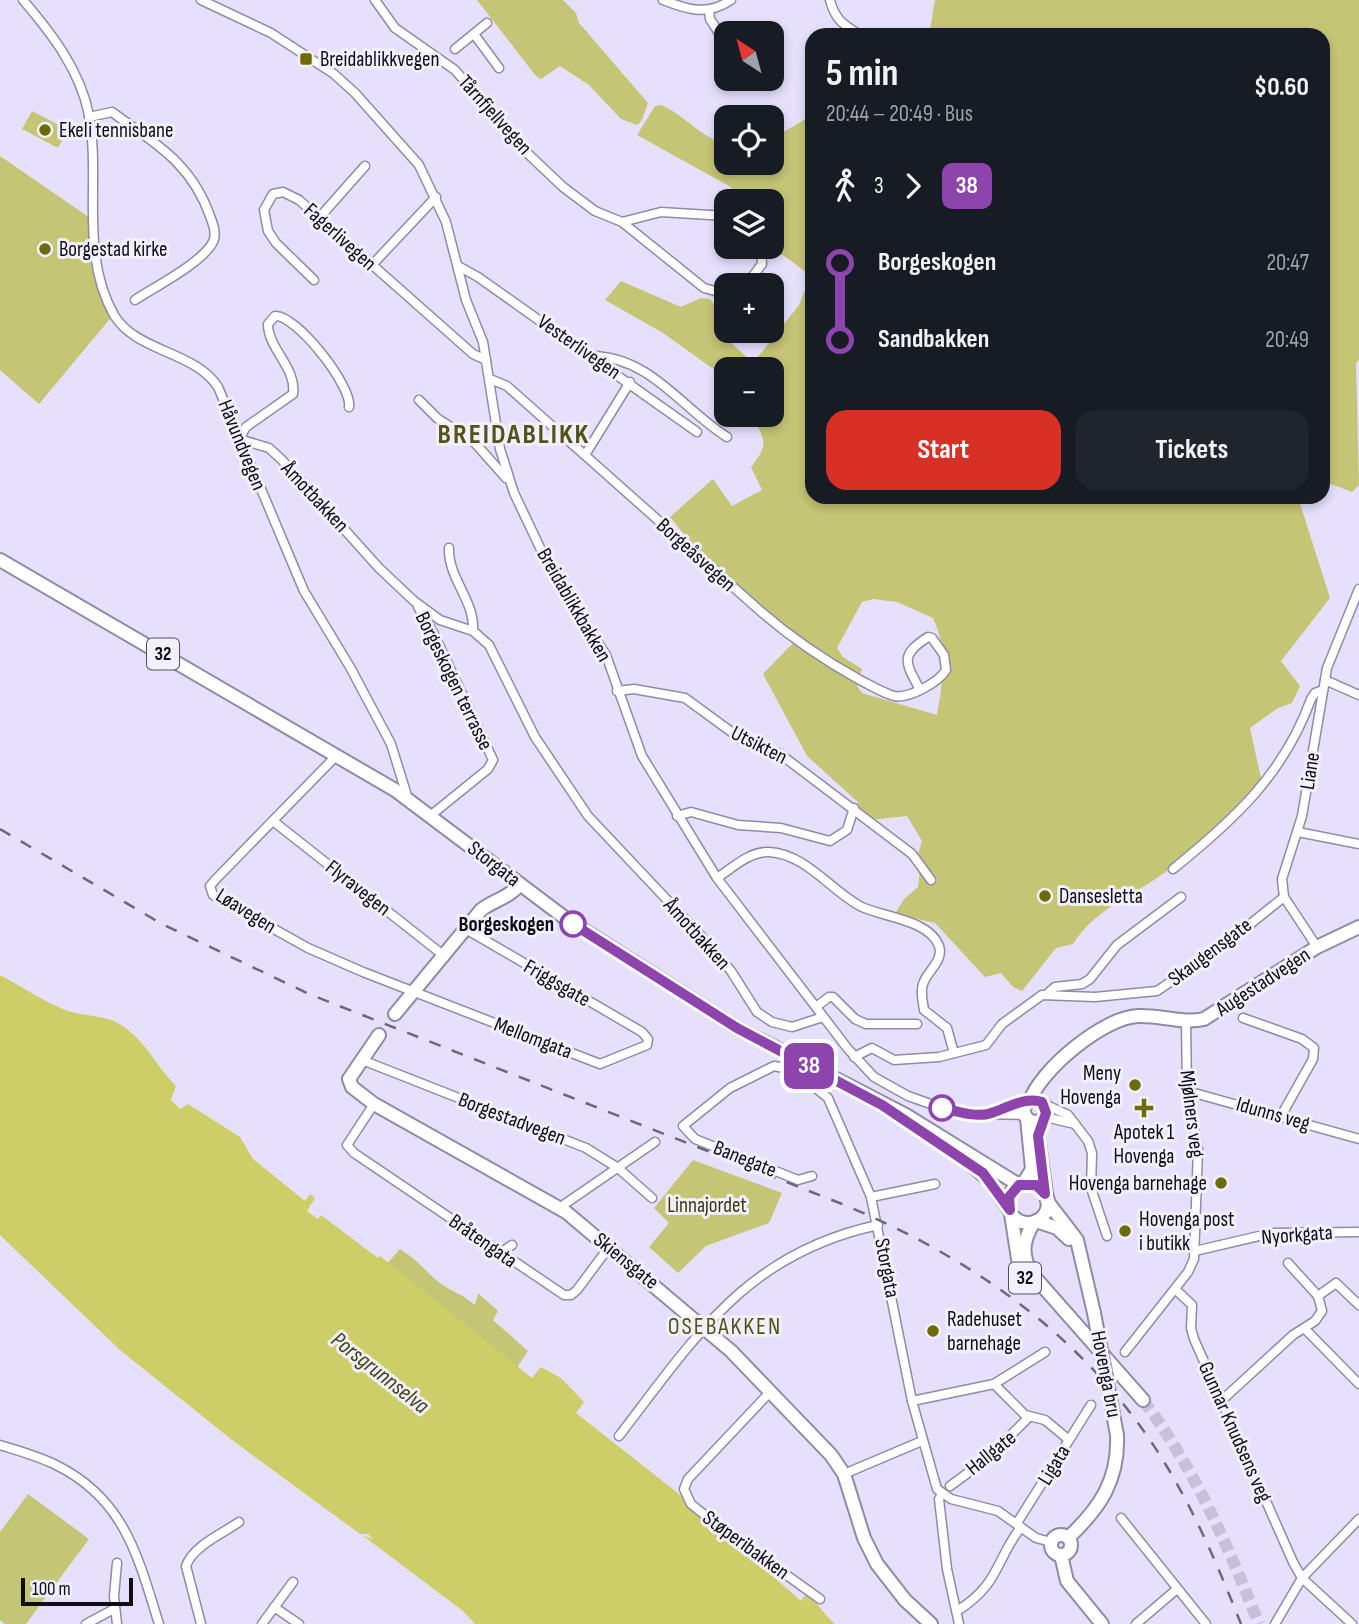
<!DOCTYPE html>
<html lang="en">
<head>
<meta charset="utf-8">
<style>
  body { margin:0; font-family:"Sofia Sans Condensed",sans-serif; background:#20242c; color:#f1f3f6; height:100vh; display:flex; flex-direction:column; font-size:26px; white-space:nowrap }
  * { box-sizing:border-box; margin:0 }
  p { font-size:23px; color:#9ea1a6 }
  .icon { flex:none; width:38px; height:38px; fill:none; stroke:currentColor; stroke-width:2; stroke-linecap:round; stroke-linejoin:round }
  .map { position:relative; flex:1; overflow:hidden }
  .panel { position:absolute; left:805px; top:28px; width:525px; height:476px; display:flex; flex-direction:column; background:#171b24; border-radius:21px; box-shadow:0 4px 10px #0003 }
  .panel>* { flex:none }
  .badge { padding:0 14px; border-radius:10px; font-size:24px; line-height:46px }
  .needle { width:46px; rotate:324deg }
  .buttons { position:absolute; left:714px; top:21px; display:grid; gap:14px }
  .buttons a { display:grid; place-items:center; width:70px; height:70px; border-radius:14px; background:#171b24; box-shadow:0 4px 10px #0003; font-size:35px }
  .scale { position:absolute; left:21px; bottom:18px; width:112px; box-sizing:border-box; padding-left:7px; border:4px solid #0e0c15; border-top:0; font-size:19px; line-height:24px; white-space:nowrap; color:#0e0c15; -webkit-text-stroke:5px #f2f0fc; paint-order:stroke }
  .map>.badge { position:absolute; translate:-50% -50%; box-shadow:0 0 0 4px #fff }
  .legs { display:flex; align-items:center; gap:10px; height:77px; padding:0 21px; font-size:23px }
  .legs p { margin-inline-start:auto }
  .overview { display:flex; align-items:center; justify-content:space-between; height:119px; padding:0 21px }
  h1 { font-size:38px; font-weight:700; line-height:52px }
  .cta { display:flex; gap:14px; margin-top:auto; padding:14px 21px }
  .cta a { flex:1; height:80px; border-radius:21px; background:#d93025; color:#fff; font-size:28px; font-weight:700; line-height:80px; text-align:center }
  .cta a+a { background:#20242c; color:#f1f3f6 }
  ul { padding:0 21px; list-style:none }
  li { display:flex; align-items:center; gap:24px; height:77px; font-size:26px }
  li i { display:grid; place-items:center; width:10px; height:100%; margin:0 9px; background:currentColor }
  li i::after { content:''; width:18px; height:18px; margin:-9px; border:5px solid; border-radius:50%; background:#171b24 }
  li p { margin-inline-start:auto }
  li:first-child i { background:linear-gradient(#0000 50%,currentColor 0) }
  li:last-child i { background:linear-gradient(currentColor 50%,#0000 0) }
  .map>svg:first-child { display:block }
  .green { fill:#c5c576; fill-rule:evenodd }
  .water { fill:#cece68 }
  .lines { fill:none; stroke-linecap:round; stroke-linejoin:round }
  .primary-tunnel { stroke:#c6c0da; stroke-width:12; stroke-dasharray:12 6; stroke-linecap:butt }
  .street-casing { stroke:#908aa5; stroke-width:11 }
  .secondary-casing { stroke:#908aa5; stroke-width:16 }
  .primary-casing { stroke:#908aa5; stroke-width:16 }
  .street { stroke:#fff; stroke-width:8 }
  .secondary { stroke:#fff; stroke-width:12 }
  .primary { stroke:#fff; stroke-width:12 }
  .rail { stroke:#6c687a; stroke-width:2.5; stroke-dasharray:12 12; stroke-linecap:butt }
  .secondary-bridge-casing { stroke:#908aa5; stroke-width:16; stroke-linecap:butt }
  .secondary-bridge { stroke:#fff; stroke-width:12 }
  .line-1-casing { stroke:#fff; stroke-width:16 }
  .line-1 { stroke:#8e44ad; stroke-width:10 }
  .poi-dot { fill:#6c6b0a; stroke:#f2f0fc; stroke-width:2.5 }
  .stop-1-dot { fill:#fff; stroke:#8e44ad; stroke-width:3.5 }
  .labels { text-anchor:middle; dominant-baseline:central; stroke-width:6; stroke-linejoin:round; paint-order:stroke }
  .shield { fill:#f2f0fc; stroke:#52505a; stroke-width:2 }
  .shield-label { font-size:19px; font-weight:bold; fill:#0e0c15 }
  .poi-label { font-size:21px; fill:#0e0c15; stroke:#f2f0fc; text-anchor:start }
  .street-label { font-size:21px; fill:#0e0c15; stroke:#f2f0fc }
  .stop-label { font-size:21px; font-weight:bold; fill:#0e0c15; stroke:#f2f0fc; text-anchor:end }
  .park-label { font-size:21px; fill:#3b3a0f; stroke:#f2f0fc }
  .water-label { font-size:23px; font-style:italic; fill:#424217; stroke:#f2f0fc }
  .quarter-label { font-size:24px; letter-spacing:2px; fill:#535317; stroke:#f2f0fc }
  .district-label { font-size:28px; font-weight:bold; letter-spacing:2px; fill:#535317; stroke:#f2f0fc }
</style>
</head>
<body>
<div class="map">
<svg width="1359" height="1624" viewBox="0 0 1359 1624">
  <rect width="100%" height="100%" fill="#e6e0fd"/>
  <!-- green -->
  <g class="green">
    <path d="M477 0H563L576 13 579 23 648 103 642 120 637 125 621 119 589 85 560 66 541 79 536 76Z"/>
    <path d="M935 0H1359V360L1356 363 1359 485 1352 492 1323 481V35H929Z"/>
    <path d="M661 105C685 115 701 138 726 144V163H772V139L812 115V497H1298L1330 598 1281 661 1300 686 1292 703 1278 708 1250 728 1262 783C1230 816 1196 852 1157 878 1127 898 1093 912 1073 944L1056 948 1022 991 1013 987 1001 973 985 977 935 923 895 914 904 899 918 887 920 870 915 864 922 841 907 816 870 820 858 813V802L807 756 763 674 793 643C749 604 707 564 670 517L713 479 732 506 762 490 751 467C770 444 765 438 750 415H772V369H726V378L663 333 605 300 621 281 681 307 701 298 710 299 720 313 728 340 753 363 799 305 811 276 783 255H769L766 247H772V201H738L736 192 729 186 637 135 655 106ZM873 599 897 602 933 618C948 650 943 681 937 715L862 693 857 686 862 669 843 657 837 648 862 602Z"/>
    <path d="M32 111 68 130 58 148 22 129Z"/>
    <path d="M0 156 93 220 95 256 114 314 39 404 0 370Z"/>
    <path d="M693 1160 782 1193 769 1223 706 1246 678 1273 649 1247 669 1223 654 1208Z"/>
    <path d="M400 1249C415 1258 423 1268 435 1279 447 1290 463 1294 475 1305L478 1293 498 1311 493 1320 528 1351 516 1369 385 1266Z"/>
    <path d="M28 1494 89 1539 26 1624H5L0 1620V1532Z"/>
  </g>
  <!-- water -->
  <path class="water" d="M0 975C21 986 41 1000 63 1009 81 1017 105 1014 121 1025 146 1041 156 1066 176 1086L171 1100 180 1109 188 1104 240 1137 253 1159 305 1201 310 1194 315 1198 307 1211 318 1219 321 1215 378 1258 380 1256 532 1378 541 1367 561 1378 584 1402 576 1413 679 1494 801 1601 807 1593C818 1603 823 1614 835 1624H475L463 1611 362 1535 373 1539 368 1534H360L232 1440 120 1350 0 1235Z"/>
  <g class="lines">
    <!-- primary-tunnel -->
    <path class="primary-tunnel" d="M1143 1400C1195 1469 1227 1544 1259 1624"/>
    <defs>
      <g id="street">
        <path d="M23 0C52 34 80 70 89 115 101 181 79 253 114 315 136 352 195 351 218 387L304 591 350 667 391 744 408 799"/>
        <path d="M201 0 271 33 334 74 355 93 419 165 446 222 466 300 483 342 500 449 514 493 552 573 606 655 642 756 717 878 848 1049 874 1077 908 1096 942 1108 975 1114 1025 1115"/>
        <path d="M375 0 395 28 455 70 525 151 563 187 595 211 622 222 704 288 726 294"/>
        <path d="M663 0C688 10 707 16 731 0"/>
        <path d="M830 0C835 20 844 25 860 35"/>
        <path d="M709 10 710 19 726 44"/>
        <path d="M474 34 499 68"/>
        <path d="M455 49 487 23"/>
        <path d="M749 79 751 81"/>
        <path d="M89 117 112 112C154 143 191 162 210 216 213 224 217 234 213 242 202 263 156 286 135 300"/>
        <path d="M319 218 365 166"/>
        <path d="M622 222 661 212 726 216"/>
        <path d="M372 265 436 197"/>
        <path d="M458 266 478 277 697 432"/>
        <path d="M314 280 276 243 268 231 264 210 273 194 283 192 299 200 473 354 486 360"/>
        <path d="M746 285 762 264 761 247"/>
        <path d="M592 356C651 357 682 409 727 437"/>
        <path d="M490 379 507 386 758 609C790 637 822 659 860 680 870 685 883 693 894 696 909 699 939 682 946 670L944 655 932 638 928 637C900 655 905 662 919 688"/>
        <path d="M419 400 437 418 475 443 506 478"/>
        <path d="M349 407C353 387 296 314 275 316L268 324C268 349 297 368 293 394L246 427 239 439 269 448 282 460 379 568 414 601 440 620 473 631 489 645 535 737 588 816 703 938 731 971 757 1012 772 1022 792 1027 823 1017"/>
        <path d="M585 455 630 382"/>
        <path d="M449 548C448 579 475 600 473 631"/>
        <path d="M418 607 433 632 493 760 488 769 430 816"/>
        <path d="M1325 680 1359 695"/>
        <path d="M617 691 634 689 685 698 741 739 780 754 912 854 931 880"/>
        <path d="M337 755 215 880 210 886 213 895 308 948 363 972 600 1064 647 1045 648 1039 642 1032 464 928"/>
        <path d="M677 816 691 812 738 825 781 828 830 841 847 830 854 808"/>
        <path d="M273 821 443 955"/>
        <path d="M1298 832 1359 844"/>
        <path d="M1173 869C1234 820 1284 774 1311 699L1315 693 1323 690"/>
        <path d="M717 878C732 868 750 851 769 852 806 854 830 890 860 906 881 917 929 919 939 946 944 961 927 971 923 984 920 992 923 1002 924 1010L947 1028 954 1053"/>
        <path d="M1317 947 1284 897 1282 879 1302 816 1327 668 1359 589"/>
        <path d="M1048 993 1055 987 1082 984 1090 979 1117 945 1181 897"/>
        <path d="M816 1007 829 997H833L855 1019 866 1024H917"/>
        <path d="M1243 1018 1302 1039 1314 1048 1313 1059 1281 1116"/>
        <path d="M854 1057 872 1048 894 1060 939 1057 986 1045 1002 1024 1042 995 1095 997 1157 991 1219 949 1284 897"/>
        <path d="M362 1060 586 1148 618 1168 652 1198"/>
        <path d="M1187 1091 1359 1139"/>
        <path d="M374 1104 347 1145 354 1153 564 1295H571L577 1290 609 1247"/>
        <path d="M1044 1104 1068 1115 1088 1141 1092 1153 1091 1188 1107 1236"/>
        <path d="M993 1112 1007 1105 1028 1103"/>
        <path d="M1045 1117 1075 1124"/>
        <path d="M812 1176 798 1180 695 1139 683 1126 730 1088 774 1066 793 1070 828 1098 871 1197 912 1401 937 1489 951 1499 998 1511 1036 1538 1051 1542"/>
        <path d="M871 1197 935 1184"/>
        <path d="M559 1208 655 1142"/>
        <path d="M1195 1251 1272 1233 1359 1232"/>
        <path d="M500 1253 512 1245"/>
        <path d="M1175 1289 1192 1305 1191 1328 1194 1339 1293 1562 1302 1578 1352 1624"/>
        <path d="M1318 1296 1336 1283 1359 1305"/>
        <path d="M1305 1329 1359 1384"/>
        <path d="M1125 1352 1188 1272 1194 1259 1198 1150 1187 1091 1186 1021"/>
        <path d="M994 1384 1025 1415 1045 1420 1069 1440"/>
        <path d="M771 1391 688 1479 684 1489 691 1504 721 1528 820 1599"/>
        <path d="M912 1401 994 1384 1045 1352"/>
        <path d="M1221 1401 1293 1335 1315 1321 1322 1311 1318 1296 1288 1263"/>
        <path d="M619 1436C696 1336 747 1253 878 1225"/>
        <path d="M0 1445C19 1451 38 1456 56 1465 125 1499 138 1557 159 1624"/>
        <path d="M844 1474 922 1441"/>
        <path d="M950 1486 987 1459 1029 1417"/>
        <path d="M942 1494 939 1499 947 1569 959 1624"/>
        <path d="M1121 1518 1206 1624"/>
        <path d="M1017 1523 1091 1405"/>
        <path d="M274 1607 299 1624"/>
        <path d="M957 1611C1000 1584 995 1561 1021 1527"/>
        <path d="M86 1624 114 1609"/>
        <path d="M117 1624 114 1596 117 1563"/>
        <path d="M201 1624 186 1566C193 1546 222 1534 239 1522"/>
        <path d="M262 1624 293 1582"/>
        <path d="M1136 1624 1177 1589"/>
        <path d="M1275 1624 1302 1578 1359 1519"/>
      </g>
      <g id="secondary">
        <path d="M395 1014 481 910C494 900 509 898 520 884"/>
        <path d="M379 1035 349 1079 352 1087 374 1104 566 1212 731 1351 831 1455 844 1474 864 1538 877 1564 905 1600 931 1624"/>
        <circle cx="1035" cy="1111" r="11"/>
        <path d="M1030 1101C1040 1070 1104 1017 1138 1016 1161 1015 1182 1024 1204 1019L1317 947 1359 927"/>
        <path d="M1043 1118 1038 1136 1046 1194"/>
        <path d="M1023 1184 1032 1169 1027 1118"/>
        <path d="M1047 1201 1077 1240 1094 1313"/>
        <path d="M1036 1221 1057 1228 1069 1239"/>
        <circle cx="1061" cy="1545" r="10"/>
        <path d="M1068 1538C1100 1508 1119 1480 1117 1435"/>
        <path d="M1061 1555 1067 1581 1102 1624"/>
      </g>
      <g id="primary">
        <path d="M0 560 395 790 565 918 737 1028 906 1115 1019 1185"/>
        <path d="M970 1164 988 1179 1010 1211"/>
        <circle cx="1028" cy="1203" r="20"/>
        <path d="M1011 1214 1019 1265"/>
        <path d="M1034 1222C1023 1240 1021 1253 1031 1273L1143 1400"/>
      </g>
    </defs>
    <!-- street casing -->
    <use href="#street" class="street-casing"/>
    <!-- secondary casing -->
    <use href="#secondary" class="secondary-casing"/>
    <!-- primary casing -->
    <use href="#primary" class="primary-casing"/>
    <!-- street -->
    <use href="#street" class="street"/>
    <!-- secondary -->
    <use href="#secondary" class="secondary"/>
    <!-- primary -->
    <use href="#primary" class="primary"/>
    <!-- rail -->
    <path class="rail" d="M0 829 162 924 309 994 842 1204C976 1259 1094 1343 1169 1470 1198 1519 1220 1571 1241 1624"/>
    <defs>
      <path id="secondary-bridge" d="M1094 1313 1117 1435"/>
    </defs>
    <!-- secondary-bridge casing -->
    <use href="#secondary-bridge" class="secondary-bridge-casing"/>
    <!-- secondary-bridge -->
    <use href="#secondary-bridge" class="secondary-bridge"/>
  </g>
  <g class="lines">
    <defs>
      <path id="line-1" d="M573 924 737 1028 882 1105 983 1173 1010 1210 1009 1197 1019 1185H1036L1045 1194 1038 1136 1046 1113 1042 1102C1024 1096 1004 1110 988 1114 973 1117 956 1111 942 1108"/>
    </defs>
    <!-- line-1 casing -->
    <use href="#line-1" class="line-1-casing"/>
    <!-- line-1 -->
    <use href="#line-1" class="line-1"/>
  </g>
  <!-- markers -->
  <g class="poi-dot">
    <rect x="299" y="52" width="14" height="14" rx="3.5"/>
    <circle cx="45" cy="130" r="7"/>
    <circle cx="45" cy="249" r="7"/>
    <circle cx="1045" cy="896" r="7"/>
    <circle cx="1135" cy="1085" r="7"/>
    <path d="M1140.5 1097.5h7v7h7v7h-7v7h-7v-7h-7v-7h7z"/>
    <circle cx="1221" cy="1183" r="7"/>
    <circle cx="1125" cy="1231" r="7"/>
    <circle cx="933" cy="1331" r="7"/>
  </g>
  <g class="stop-1-dot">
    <circle cx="573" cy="924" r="12"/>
    <circle cx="942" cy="1108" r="12"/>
  </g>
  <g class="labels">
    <!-- shield labels -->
    <g class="shield">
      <rect x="147" y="638.5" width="32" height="31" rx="5"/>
      <rect x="1009" y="1262.5" width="32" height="31" rx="5"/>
    </g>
    <g class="shield-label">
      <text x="163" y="654">32</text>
      <text x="1025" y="1278">32</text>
    </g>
    <!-- poi labels -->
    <g class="poi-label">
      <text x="320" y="59">Breidablikkvegen</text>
      <text x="59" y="130">Ekeli tennisbane</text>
      <text x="59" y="249">Borgestad kirke</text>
      <text x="1059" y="896">Dansesletta</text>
      <text x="1121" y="1073" text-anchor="end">Meny<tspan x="1121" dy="24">Hovenga</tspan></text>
      <text x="1144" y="1132" text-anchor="middle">Apotek 1<tspan x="1144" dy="24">Hovenga</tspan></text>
      <text x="1207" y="1183" text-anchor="end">Hovenga barnehage</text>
      <text x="1139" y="1219">Hovenga post<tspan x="1139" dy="24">i butikk</tspan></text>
      <text x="947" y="1319">Radehuset<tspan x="947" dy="24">barnehage</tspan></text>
    </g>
    <!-- street labels -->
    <g class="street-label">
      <text transform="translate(495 115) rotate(48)">Tårnfjellvegen</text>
      <text transform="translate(340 237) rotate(42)">Fagerlivegen</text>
      <text transform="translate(579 347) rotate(35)">Vesterlivegen</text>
      <text transform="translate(242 445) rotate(68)">Håvundvegen</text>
      <text transform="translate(315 497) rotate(47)">Åmotbakken</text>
      <text transform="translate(696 555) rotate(42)">Borgeåsvegen</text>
      <text transform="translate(574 605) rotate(60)">Breidablikkbakken</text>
      <text transform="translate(454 681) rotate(64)">Borgeskogen terrasse</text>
      <text transform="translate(759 745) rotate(27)">Utsikten</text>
      <text transform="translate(1310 771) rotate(-81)">Liane</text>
      <text transform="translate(494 864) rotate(38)">Storgata</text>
      <text transform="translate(358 888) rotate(38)">Flyravegen</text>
      <text transform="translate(246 911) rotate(32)">Løavegen</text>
      <text transform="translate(697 934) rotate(48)">Åmotbakken</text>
      <text transform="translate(1210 952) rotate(-37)">Skaugensgate</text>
      <text transform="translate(1263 982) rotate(-33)">Augestadvegen</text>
      <text transform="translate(557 983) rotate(30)">Friggsgate</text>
      <text transform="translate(533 1038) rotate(21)">Mellomgata</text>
      <text transform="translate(1192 1114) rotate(83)">Mjølners veg</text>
      <text transform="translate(1273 1114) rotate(16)">Idunns veg</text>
      <text transform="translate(512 1119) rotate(21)">Borgestadvegen</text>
      <text transform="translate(745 1159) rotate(22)">Banegate</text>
      <text transform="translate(1297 1235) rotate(-4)">Nyorkgata</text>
      <text transform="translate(483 1241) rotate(35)">Bråtengata</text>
      <text transform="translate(626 1261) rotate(39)">Skiensgate</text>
      <text transform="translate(887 1268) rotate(79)">Storgata</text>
      <text transform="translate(1106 1374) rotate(79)">Hovenga bru</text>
      <text transform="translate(1235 1432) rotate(66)">Gunnar Knudsens veg</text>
      <text transform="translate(991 1453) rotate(-39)">Hallgate</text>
      <text transform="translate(1054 1465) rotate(-59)">Ligata</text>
      <text transform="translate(746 1545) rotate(36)">Støperibakken</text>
    </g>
    <!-- stop labels -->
    <g class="stop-label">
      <text x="554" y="924">Borgeskogen</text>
    </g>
    <!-- park labels -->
    <g class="park-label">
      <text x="707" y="1205">Linnajordet</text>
    </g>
    <!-- water labels -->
    <g class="water-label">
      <text transform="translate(380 1373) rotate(38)">Porsgrunnselva</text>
    </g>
    <!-- quarter labels -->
    <g class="quarter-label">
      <text x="725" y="1326">OSEBAKKEN</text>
    </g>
    <!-- district labels -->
    <g class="district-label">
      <text x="514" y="434">BREIDABLIKK</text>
    </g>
  </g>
</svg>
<div class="buttons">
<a><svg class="needle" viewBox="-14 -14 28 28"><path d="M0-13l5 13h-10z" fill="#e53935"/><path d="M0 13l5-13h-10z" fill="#9ea1a6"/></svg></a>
<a><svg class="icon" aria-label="locate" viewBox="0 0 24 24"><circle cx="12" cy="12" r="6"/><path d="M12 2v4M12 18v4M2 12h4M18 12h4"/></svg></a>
<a><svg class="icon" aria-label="layers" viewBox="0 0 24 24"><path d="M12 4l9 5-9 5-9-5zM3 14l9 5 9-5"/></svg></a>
<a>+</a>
<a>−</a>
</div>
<div class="scale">100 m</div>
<b class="badge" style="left:809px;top:1066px;background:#8e44ad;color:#fff">38</b>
<section class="panel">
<div class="overview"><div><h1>5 min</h1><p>20:44 – 20:49 · Bus</p></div><b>$0.60</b></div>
<div class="legs"><svg class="icon" aria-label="walk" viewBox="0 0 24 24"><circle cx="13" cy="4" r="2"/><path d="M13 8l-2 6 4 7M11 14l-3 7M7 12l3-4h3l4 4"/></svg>3<svg class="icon" aria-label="forward" viewBox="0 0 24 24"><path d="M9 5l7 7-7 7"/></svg><b class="badge" style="background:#8e44ad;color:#fff">38</b></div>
<ul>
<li><i style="color:#8e44ad"></i><b>Borgeskogen</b><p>20:47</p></li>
<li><i style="color:#8e44ad"></i><b>Sandbakken</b><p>20:49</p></li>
</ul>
<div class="cta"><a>Start</a><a>Tickets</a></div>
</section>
</div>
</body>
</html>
